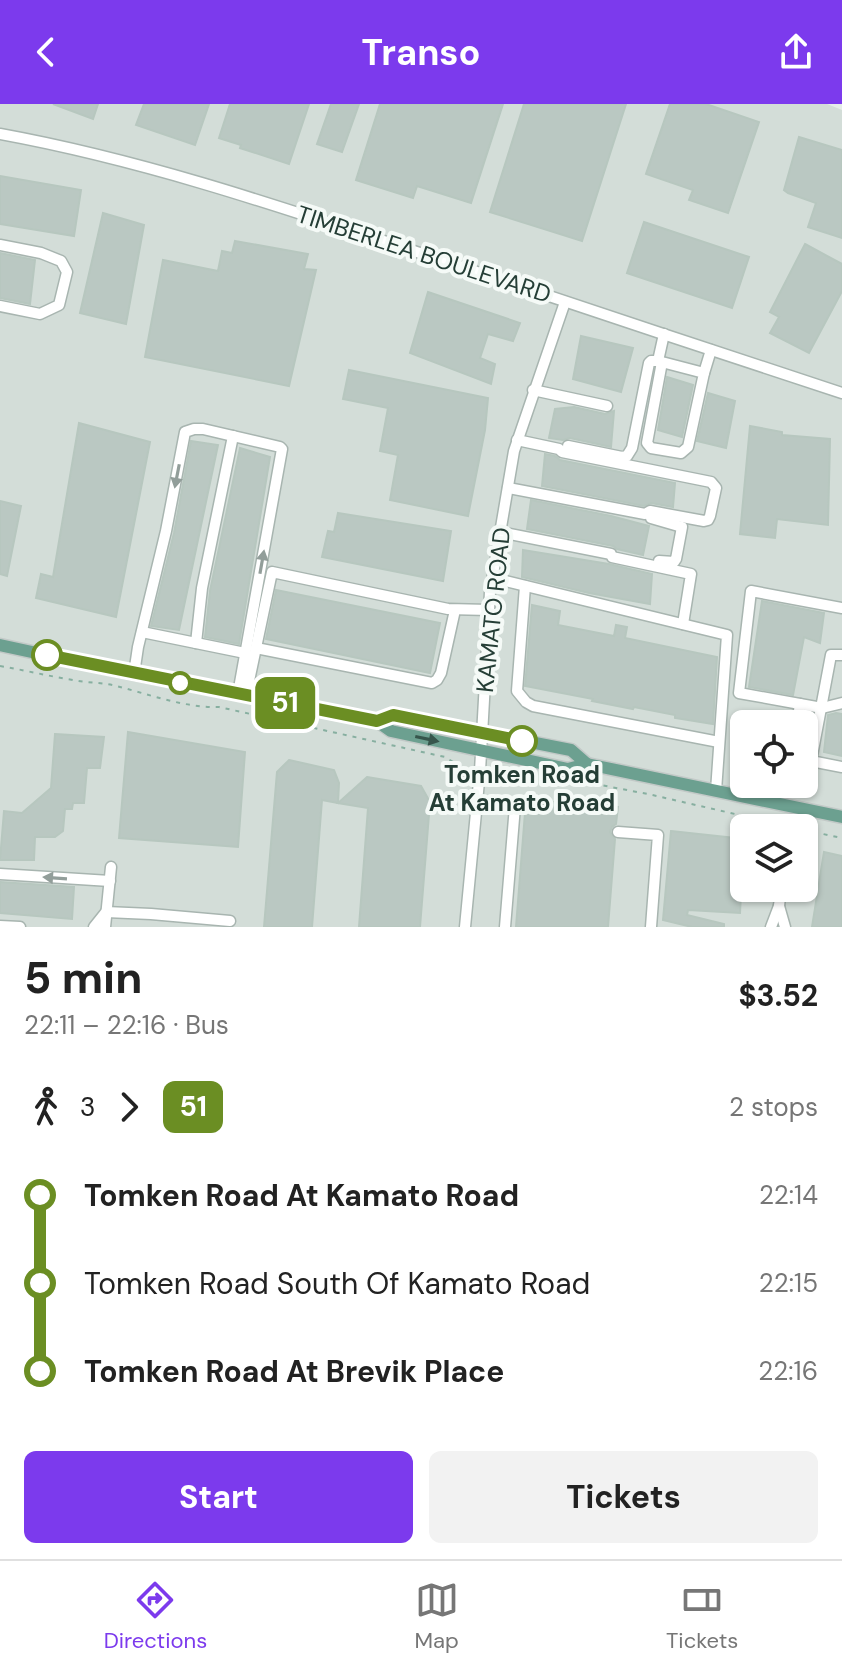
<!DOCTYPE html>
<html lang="en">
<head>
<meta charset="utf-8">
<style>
  body { margin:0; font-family:"DM Sans",sans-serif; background:#f2f2f2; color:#222; height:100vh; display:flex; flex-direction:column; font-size:30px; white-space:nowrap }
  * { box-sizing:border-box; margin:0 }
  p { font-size:26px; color:#767676 }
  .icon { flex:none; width:44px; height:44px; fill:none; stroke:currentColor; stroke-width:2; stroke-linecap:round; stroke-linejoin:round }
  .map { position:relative; height:823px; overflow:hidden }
  .sheet { display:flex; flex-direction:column; background:#fff; flex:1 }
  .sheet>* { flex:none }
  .badge { padding:0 16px; border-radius:12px; font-size:28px; line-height:52px }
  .tools { position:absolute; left:730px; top:606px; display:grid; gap:16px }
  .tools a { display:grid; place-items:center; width:88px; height:88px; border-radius:12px; background:#fff; box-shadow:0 2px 6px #0004; font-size:40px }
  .map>.badge { position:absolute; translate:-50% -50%; box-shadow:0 0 0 4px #fff }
  .legs { display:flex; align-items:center; gap:12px; height:88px; padding:0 24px; font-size:26px }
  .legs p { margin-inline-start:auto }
  .summary { display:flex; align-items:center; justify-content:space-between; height:136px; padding:0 24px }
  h1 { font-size:44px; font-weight:700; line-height:60px }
  .action { display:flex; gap:16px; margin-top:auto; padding:16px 24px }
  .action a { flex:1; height:92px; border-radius:12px; background:#7c3aed; color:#fff; font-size:32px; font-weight:700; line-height:92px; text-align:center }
  .action a+a { background:#f2f2f2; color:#222 }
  ul { padding:0 24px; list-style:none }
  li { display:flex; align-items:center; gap:28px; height:88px; font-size:30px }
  li i { display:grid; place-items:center; width:12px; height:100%; margin:0 10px; background:currentColor }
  li i::after { content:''; width:20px; height:20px; margin:-10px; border:6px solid; border-radius:50%; background:#fff }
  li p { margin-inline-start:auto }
  li:first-child i { background:linear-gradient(#0000 50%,currentColor 0) }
  li:last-child i { background:linear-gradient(currentColor 50%,#0000 0) }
  header { display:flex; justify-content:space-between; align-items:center; height:104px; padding:0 24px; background:#7c3aed; color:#fff; font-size:36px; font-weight:700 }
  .menu { display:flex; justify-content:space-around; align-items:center; height:112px; border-top:2px solid #e0e0e0; background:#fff; font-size:22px; color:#767676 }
  .menu a { display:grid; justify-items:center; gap:4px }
  .menu .active { color:#7c3aed }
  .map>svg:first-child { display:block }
  .built { fill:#d3ddd8; fill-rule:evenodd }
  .building { fill:#bac8c2; stroke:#b7c7bf; stroke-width:2 }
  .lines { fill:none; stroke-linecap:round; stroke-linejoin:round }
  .minor-casing { stroke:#a8b5b0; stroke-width:13 }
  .major-casing { stroke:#c2c9c7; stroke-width:15 }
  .path { stroke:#87afa0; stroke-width:2; stroke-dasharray:4 6; stroke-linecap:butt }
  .minor { stroke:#fff; stroke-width:10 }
  .major { stroke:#6ca090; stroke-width:12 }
  .oneway { fill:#929e9a }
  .oneway2 { fill:#37564c }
  .line-1-casing { stroke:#fff; stroke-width:18 }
  .line-1 { stroke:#6b8e23; stroke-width:12 }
  .stop-1-dot { fill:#fff; stroke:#6b8e23; stroke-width:4 }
  .labels { text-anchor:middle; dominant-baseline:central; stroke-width:8; stroke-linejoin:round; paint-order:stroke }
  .street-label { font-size:24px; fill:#253e36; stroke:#f5faf7 }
  .stop-label { font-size:24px; font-weight:bold; fill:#253e36; stroke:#f5faf7 }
</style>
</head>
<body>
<header><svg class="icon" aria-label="back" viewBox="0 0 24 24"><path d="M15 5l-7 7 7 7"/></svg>Transo<svg class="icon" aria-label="share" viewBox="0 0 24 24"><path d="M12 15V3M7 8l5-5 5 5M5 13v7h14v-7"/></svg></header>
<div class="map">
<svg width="842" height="823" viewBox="0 0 842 823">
  <rect width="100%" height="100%" fill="#e5ede9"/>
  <!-- built -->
  <path class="built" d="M0 0H827L842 6V823H0ZM744 620H804V680H744ZM744 724H804V784H744Z"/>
  <!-- building -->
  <g class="building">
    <path d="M53 0H98L93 15Z"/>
    <path d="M144 0H209L195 41 136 21Z"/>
    <path d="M230 0H309L289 60 240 44 241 41 219 34Z"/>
    <path d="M331 0H359L342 48 317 40Z"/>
    <path d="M380 0H503L471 99 417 82 413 94 356 76Z"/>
    <path d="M524 0H626L582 137 490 108Z"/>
    <path d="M670 0H706L759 18 728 109 689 96 693 86 646 70Z"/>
    <path d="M799 33 842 46V134L808 123 816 99 788 89 784 86Z"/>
    <path d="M0 72 81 86 74 132 0 120Z"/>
    <path d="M103 109 144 121 126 220 80 209Z"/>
    <path d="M644 118 749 153 732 204 627 169Z"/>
    <path d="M235 137 308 150 304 165 316 166 289 282 145 253 163 156 218 167 222 147 232 149Z"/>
    <path d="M805 140 842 160V187L809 249 770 229 779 213 770 208Z"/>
    <path d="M0 149 35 156 30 200 0 194Z"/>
    <path d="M428 188 520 219 513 237 488 230 480 254 495 260 491 280 410 249Z"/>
    <path d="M581 232 633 244 621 288 573 275Z"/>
    <path d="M349 266 488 294 485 326 468 412 390 396 398 351 380 347 388 304 343 295Z"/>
    <path d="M667 273 693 281 682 333 658 326Z"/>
    <path d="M708 289 735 297 726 344 697 337Z"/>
    <path d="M574 303 605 310 614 307 611 343 570 334 563 336 549 334 555 305Z"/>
    <path d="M79 319 150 338 116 513 36 494 41 470 53 473Z"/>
    <path d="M750 322 782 328V331L830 335 828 421 777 415 775 434 740 430Z"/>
    <path d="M191 337 218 341 179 526 151 522 174 429Z"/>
    <path d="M240 344 270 353 239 540 205 533 210 487Z"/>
    <path d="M545 350 555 352 560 356 675 379 673 403 651 399 644 402 542 382Z"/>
    <path d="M531 396 611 412 649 422 643 451 617 445 613 442 527 425Z"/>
    <path d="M0 397 21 402 7 472 0 470Z"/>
    <path d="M338 409 451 427 443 477 322 453 328 427 334 428Z"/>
    <path d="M523 446 609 460 652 470 650 500 589 489 522 473Z"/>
    <path d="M276 486 440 519 430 569 266 535Z"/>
    <path d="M762 497 824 509 820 539 804 533 793 591 749 583Z"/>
    <path d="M532 501 560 507 558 521 614 532 616 521 627 523 625 534 717 553 713 620 675 614V611L634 603 633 605 592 597 593 595 525 582Z"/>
    <path d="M836 609 842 610V652L824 648 828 611Z"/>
    <path d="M128 628 245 648 238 743 119 734Z"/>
    <path d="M55 630 104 633 100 664H87L84 699H73L72 705H65L63 727 55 733H35L34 756H0L4 707 22 709 51 684Z"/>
    <path d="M289 656 334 666 339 679 338 699 322 696 312 823H264L277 668Z"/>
    <path d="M367 673 421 682 430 698 420 823H359L368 704 338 699Z"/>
    <path d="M526 696 618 703 616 720 612 723 610 728 615 735 608 823H516Z"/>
    <path d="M671 727 744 735 740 809 688 806 687 811 724 820V823H692L663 816Z"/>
    <path d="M824 748 842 752V823H812Z"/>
    <path d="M0 778 74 783 72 815 0 809Z"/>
  </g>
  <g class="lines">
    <defs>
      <g id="minor">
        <path d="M0 30C148 57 290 106 432 153 569 199 705 244 842 289"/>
        <path d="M0 141 41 149 61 157 67 168 59 201 40 210 0 202"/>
        <path d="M658 257 704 269 688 343 681 349 651 344 647 339 662 258"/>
        <path d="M704 269 711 246"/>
        <path d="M533 286 607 302"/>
        <path d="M568 342 622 353 627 352 632 344 649 259 651 257H658L664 230"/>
        <path d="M508 384 645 410 650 407 704 417 708 416 710 412 716 384 711 378 562 348 559 345 517 336"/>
        <path d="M651 414 682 423 676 455 674 458 659 457"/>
        <path d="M500 428 611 450 612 453 691 470 683 520"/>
        <path d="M493 474 727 531 716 687"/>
        <path d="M525 482 517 587 526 598 533 602 719 638"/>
        <path d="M842 504 751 487 739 589 822 604 842 599"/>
        <path d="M142 528 245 549"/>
        <path d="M196 539 202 484 233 332"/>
        <path d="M256 544 432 579 437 576 441 569 455 506"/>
        <path d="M842 551H831L811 657 842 663"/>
        <path d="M134 570 138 543 166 427 185 328 194 325H203L280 343 282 345 238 590"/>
        <path d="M246 591 272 468 448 505 489 506"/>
        <path d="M797 620 800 600"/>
        <path d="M618 728 658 731 651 823"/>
        <path d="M0 770 110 777"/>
        <path d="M779 802 785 823"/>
        <path d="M0 822 20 823"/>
        <path d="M94 823 106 808 151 810 230 817"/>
        <path d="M105 823 111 763"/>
        <path d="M465 823 480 667 490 488 514 347 565 198"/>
        <path d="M505 823 515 702"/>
        <path d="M771 823 779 802 781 784"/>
      </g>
      <g id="major">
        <path d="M0 541 129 569 377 617 391 627 568 665 587 660 842 713"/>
        <path d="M377 617 393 611 571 646 587 660"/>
      </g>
    </defs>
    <!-- minor casing -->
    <use href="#minor" class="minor-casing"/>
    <!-- major casing -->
    <use href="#major" class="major-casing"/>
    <!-- path -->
    <g class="path">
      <path d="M0 562C24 566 48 572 73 576 87 579 101 578 116 582 149 590 184 604 219 603L445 653 466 666"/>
      <path d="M503 670 521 668"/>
      <path d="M574 676 648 690 796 724"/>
      <path d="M804 726 842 734"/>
    </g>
    <!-- minor -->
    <use href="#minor" class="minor"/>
    <!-- major -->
    <use href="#major" class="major"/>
  </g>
  <!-- one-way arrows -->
  <defs><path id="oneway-solid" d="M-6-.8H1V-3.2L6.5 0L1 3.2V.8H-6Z" transform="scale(2)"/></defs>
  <g class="oneway">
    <use href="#oneway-solid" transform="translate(177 372) rotate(101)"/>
    <use href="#oneway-solid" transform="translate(262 458) rotate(-80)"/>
    <use href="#oneway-solid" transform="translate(55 774) rotate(-176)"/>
  </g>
  <use class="oneway2" href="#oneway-solid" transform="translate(427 635) rotate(12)"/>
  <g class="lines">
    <defs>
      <path id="line-1" d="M47 551 377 617 393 611 522 637"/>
    </defs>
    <!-- line-1 casing -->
    <use href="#line-1" class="line-1-casing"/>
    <!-- line-1 -->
    <use href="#line-1" class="line-1"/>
  </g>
  <!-- markers -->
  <g class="stop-1-dot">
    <circle cx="47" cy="551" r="14"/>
    <circle cx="180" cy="579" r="10"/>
    <circle cx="522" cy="637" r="14"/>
  </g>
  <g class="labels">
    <!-- street labels -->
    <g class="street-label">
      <text transform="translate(424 150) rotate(18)">TIMBERLEA BOULEVARD</text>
      <text transform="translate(493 506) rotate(-84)">KAMATO ROAD</text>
    </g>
    <!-- stop labels -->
    <g class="stop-label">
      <text x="522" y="670">Tomken Road<tspan x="522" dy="28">At Kamato Road</tspan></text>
    </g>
  </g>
</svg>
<div class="tools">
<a><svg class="icon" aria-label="locate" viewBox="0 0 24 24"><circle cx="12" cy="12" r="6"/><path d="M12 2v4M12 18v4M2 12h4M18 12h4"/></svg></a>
<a><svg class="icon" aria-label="layers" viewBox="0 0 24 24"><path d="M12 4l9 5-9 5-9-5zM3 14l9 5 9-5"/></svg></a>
</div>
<b class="badge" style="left:285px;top:599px;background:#6b8e23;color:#fff">51</b>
</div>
<section class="sheet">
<div class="summary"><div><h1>5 min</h1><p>22:11 – 22:16 · Bus</p></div><b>$3.52</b></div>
<div class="legs"><svg class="icon" aria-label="walk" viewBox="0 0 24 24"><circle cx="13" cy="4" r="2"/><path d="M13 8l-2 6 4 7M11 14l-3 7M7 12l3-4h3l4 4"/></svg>3<svg class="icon" aria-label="forward" viewBox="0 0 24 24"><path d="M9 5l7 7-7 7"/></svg><b class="badge" style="background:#6b8e23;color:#fff">51</b><p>2 stops</p></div>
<ul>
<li><i style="color:#6b8e23"></i><b>Tomken Road At Kamato Road</b><p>22:14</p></li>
<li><i style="color:#6b8e23"></i><span>Tomken Road South Of Kamato Road</span><p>22:15</p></li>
<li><i style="color:#6b8e23"></i><b>Tomken Road At Brevik Place</b><p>22:16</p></li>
</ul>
<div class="action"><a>Start</a><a>Tickets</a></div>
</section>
<nav class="menu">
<a class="active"><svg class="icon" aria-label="directions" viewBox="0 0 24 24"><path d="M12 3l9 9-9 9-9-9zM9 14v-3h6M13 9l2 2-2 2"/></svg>Directions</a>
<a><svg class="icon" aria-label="map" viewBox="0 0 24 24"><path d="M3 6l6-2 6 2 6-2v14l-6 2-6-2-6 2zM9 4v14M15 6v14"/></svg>Map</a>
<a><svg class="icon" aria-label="tickets" viewBox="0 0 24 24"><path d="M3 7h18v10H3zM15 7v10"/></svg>Tickets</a>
</nav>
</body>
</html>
